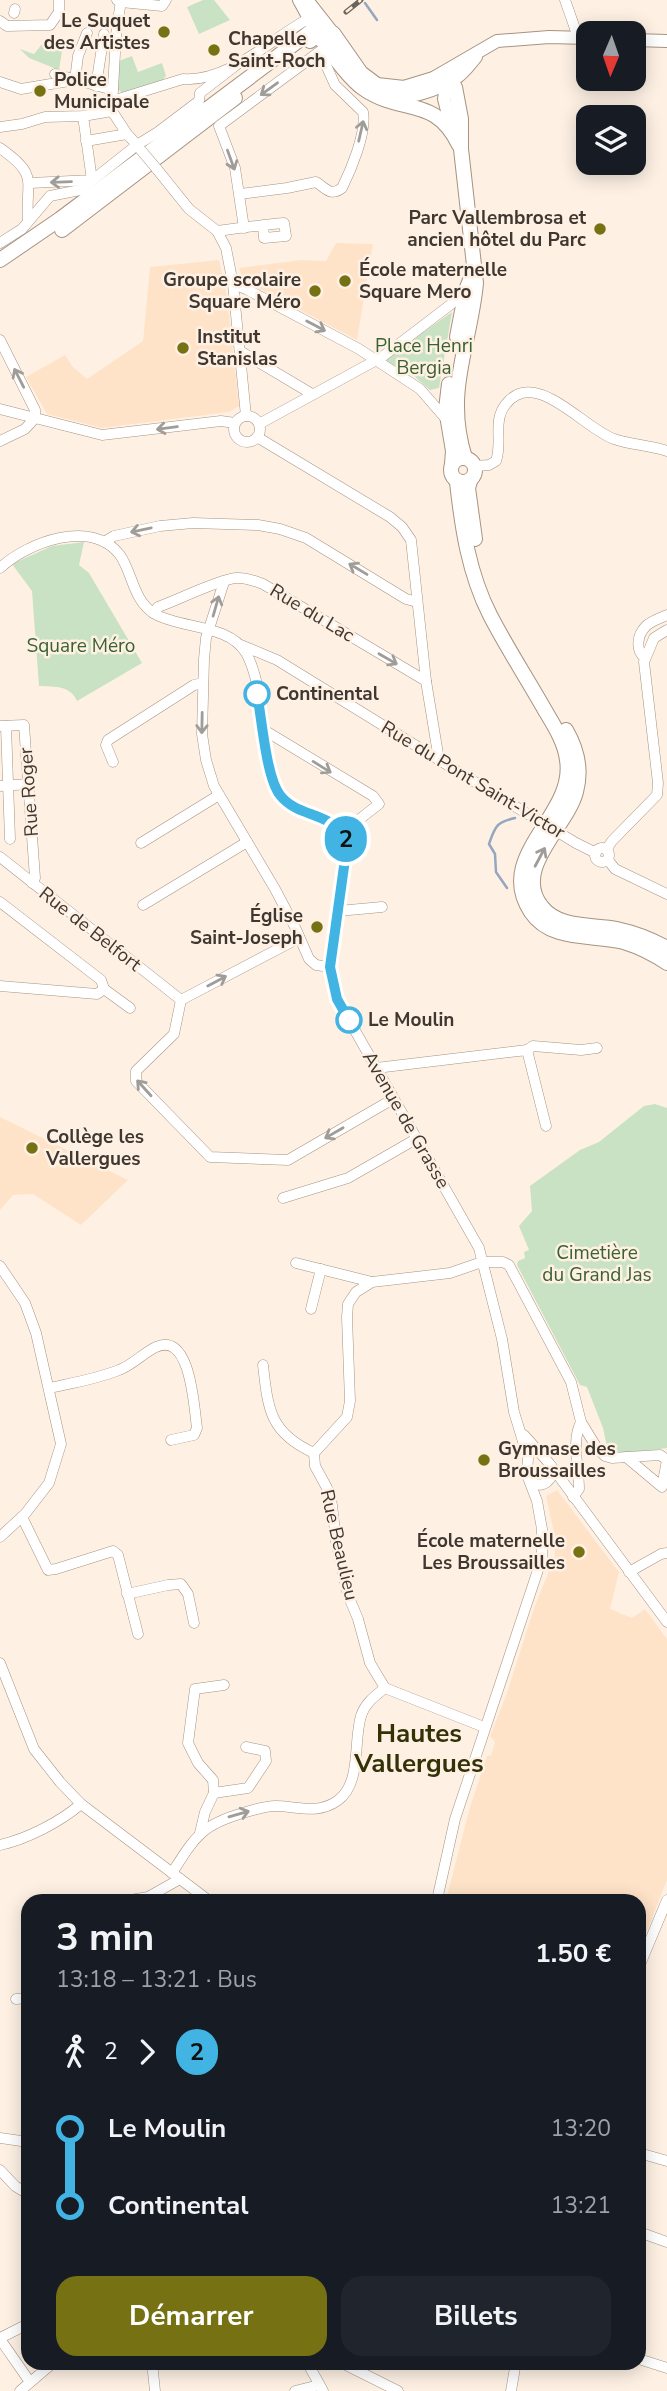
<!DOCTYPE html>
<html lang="fr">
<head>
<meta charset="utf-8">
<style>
  body { margin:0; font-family:"Nunito Sans",sans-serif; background:#20242c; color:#f1f3f6; height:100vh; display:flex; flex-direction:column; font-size:26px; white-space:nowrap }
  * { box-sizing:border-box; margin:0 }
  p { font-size:23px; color:#9ea1a6 }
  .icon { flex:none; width:38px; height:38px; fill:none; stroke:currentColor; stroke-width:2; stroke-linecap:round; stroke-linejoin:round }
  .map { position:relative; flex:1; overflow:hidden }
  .side { position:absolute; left:21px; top:1894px; width:625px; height:476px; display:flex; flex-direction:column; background:#171b24; border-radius:21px; box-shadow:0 4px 18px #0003 }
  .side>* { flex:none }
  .badge { padding:0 14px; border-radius:23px; font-size:24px; line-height:46px }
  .needle { width:46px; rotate:182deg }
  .controls { position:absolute; left:576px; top:21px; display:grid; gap:14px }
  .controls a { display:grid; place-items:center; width:70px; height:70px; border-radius:14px; background:#171b24; box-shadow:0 4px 18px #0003; font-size:35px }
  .map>.badge { position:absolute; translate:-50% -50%; box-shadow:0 0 0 4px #fff }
  .legs { display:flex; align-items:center; gap:10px; height:77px; padding:0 35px; font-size:23px }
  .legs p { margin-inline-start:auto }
  .headline { display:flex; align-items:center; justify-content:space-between; height:119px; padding:0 35px }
  h1 { font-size:38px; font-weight:700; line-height:52px }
  .button { display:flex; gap:14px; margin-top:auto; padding:14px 35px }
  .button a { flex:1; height:80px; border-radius:21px; background:#767214; color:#fff; font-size:28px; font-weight:700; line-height:80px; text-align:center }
  .button a+a { background:#20242c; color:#f1f3f6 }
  ul { padding:0 35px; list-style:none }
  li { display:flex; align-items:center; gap:24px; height:77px; font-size:26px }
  li i { display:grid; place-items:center; width:10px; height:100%; margin:0 9px; background:currentColor }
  li i::after { content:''; width:18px; height:18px; margin:-9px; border:5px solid; border-radius:50%; background:#171b24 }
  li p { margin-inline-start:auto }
  li:first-child i { background:linear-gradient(#0000 50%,currentColor 0) }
  li:last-child i { background:linear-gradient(currentColor 50%,#0000 0) }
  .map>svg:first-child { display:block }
  .built { fill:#ffe3c8 }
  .green { fill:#c9e2c3 }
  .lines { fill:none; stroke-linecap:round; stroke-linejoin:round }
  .stream { stroke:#95a7bf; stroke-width:2.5 }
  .minor-casing { stroke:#a79380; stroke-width:11 }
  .major-casing { stroke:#a79380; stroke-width:14 }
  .highway-casing { stroke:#a79380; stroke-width:16 }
  .minor { stroke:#fff; stroke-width:10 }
  .major { stroke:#fff; stroke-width:12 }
  .highway { stroke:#fff; stroke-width:14 }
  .rail-casing { stroke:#6c635a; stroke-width:5 }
  .rail { stroke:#fef1e4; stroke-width:2.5; stroke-dasharray:8; stroke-linecap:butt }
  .minor-bridge-casing { stroke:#a79380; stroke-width:11; stroke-linecap:butt }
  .minor-bridge { stroke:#fff; stroke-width:10 }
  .oneway { stroke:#a09c98 }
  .line-1-casing { stroke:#fff; stroke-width:16 }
  .line-1 { stroke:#42b4e3; stroke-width:10 }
  .poi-dot { fill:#767214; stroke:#fef1e4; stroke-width:2.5 }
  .stop-1-dot { fill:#fff; stroke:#42b4e3; stroke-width:3.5 }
  .labels { text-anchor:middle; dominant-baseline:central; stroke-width:5; stroke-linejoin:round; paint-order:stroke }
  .poi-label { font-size:19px; font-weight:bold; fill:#403830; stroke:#fef1e4; text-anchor:start }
  .park-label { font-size:19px; fill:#3a6230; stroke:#fef1e4 }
  .street-label { font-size:19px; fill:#403830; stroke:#fef1e4 }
  .stop-label { font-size:19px; font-weight:bold; fill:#403830; stroke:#fef1e4; text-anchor:start }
  .district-label { font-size:26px; font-weight:bold; fill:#333106; stroke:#fef1e4 }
</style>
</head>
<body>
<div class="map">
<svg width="667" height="2391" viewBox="0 0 667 2391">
  <rect width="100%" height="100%" fill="#fef1e4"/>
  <!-- built -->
  <g class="built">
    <path d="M336 243 373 244 357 340 247 282 242 277 239 268 301 260 326 261Z"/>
    <path d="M219 260 227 297 239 406 229 412 102 428 47 414 26 377 65 355 73 367 87 379 143 341 150 267Z"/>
    <path d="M0 1117 128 1180 81 1225 33 1194 13 1195 0 1210Z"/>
    <path d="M557 1490 619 1572 610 1609 632 1618 645 1609 667 1639V1880L639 1951V1900H446L470 1807 487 1756 491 1755 495 1742 490 1736 507 1693 533 1611 555 1556 554 1533 546 1496Z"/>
  </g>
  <!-- green -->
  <g class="green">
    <path d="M203 0H214L230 20 199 34 187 7Z"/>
    <path d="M47 38 61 43 62 51 59 70 29 58 20 49 34 54Z"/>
    <path d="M132 56 138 72 162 63 166 76 159 84 123 94 115 85 116 62Z"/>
    <path d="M452 312 439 388 430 390 414 376 384 360Z"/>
    <path d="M84 542 79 565 89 573 142 663 77 701C70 685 55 687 39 686L32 591 12 564 52 546Z"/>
    <path d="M655 1104 667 1108V1448L609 1456 603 1428 587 1387 580 1385 517 1265 518 1261 525 1258 524 1252 529 1250 519 1226 532 1211 530 1186 580 1150 599 1142 644 1106Z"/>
  </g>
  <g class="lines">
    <!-- stream -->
    <g class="stream">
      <path d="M365 3 377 20"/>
      <path d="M507 888 496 872 495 854 489 844C495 827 496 822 515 818"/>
    </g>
    <defs>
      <g id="minor">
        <path d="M117 0 121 2 162 6 166 0"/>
        <path d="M565 0 578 37"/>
        <path d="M14 13 15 9"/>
        <path d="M0 21 7 26 50 25 59 12V0"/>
        <path d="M55 74 113 90"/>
        <path d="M0 82 21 89 75 80 78 56 87 33"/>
        <path d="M96 86 104 34"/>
        <path d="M112 101 183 79C229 82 269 40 308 19"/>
        <path d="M112 107 116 35 121 0"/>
        <path d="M112 111 127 134 140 148"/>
        <path d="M0 127 22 124 45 117 83 116 112 111"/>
        <path d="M86 141 127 134"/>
        <path d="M0 148C40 176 25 180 28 221"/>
        <path d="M156 168 189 209 217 231 226 248 233 284 246 416"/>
        <path d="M30 183 92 180 83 116"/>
        <path d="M240 194 287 188 316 182C326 188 330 197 342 188 351 170 367 132 363 112L335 85 320 52"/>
        <path d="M244 228 235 168 219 126 323 49"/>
        <path d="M217 231C240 228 262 225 284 223L286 236 264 238 263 225"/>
        <path d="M0 243 22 229 50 196 80 190 137 145 158 132 199 101 200 93 235 66"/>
        <path d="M233 284 246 289 359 349 420 389 446 419"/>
        <path d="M0 340 35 410V418L25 429 0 441"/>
        <path d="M240 351 312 394"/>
        <path d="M0 409 102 435 221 421 235 423"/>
        <circle cx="247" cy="429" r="13"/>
        <path d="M259 424 382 357 450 305 465 291"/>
        <path d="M257 437 390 517 402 527 411 540 426 681 439 760"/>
        <path d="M474 466 489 465 496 461C503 441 492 421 506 404 535 367 583 428 614 439 631 445 650 445 667 451"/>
        <path d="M104 542 114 536 160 526 193 523 258 525 280 529 306 538 406 599 417 602"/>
        <path d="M0 568C28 542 92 518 120 555 133 574 133 601 155 614 181 629 229 624 246 653 259 675 264 725 267 752 269 766 270 780 278 792 296 820 337 810 347 845L330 967 337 999 479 1248 502 1339 514 1412 528 1458 527 1475 537 1501 542 1529V1558L455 1819 437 1900"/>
        <path d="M224 582 206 638 204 659 202 734 206 760 214 786 275 889 295 927 309 959 316 965 330 967"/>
        <path d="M153 613 158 607C178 600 217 580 236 578 246 577 255 581 263 584L426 681"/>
        <path d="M241 645 277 660 496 795"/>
        <path d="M645 658C635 650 637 635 646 626 651 621 661 618 667 615"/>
        <path d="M0 726 24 725 35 878 32 883"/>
        <path d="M6 726 10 839"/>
        <path d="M264 730 373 796 379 804 343 832"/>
        <path d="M113 762 106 745 108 740 194 685 203 683"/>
        <path d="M0 786 29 784"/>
        <path d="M141 843 219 795"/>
        <path d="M576 843 596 853"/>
        <circle cx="602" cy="855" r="7"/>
        <path d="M606 850 612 841 657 795 658 783 644 662 654 638 667 630"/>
        <path d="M0 857 181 1000"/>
        <path d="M608 860 615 869 667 894"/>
        <path d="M0 902 101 980 104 989 130 1008"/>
        <path d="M143 905 247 842"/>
        <path d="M338 911 382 907"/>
        <path d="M299 938 181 1000 174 1034 136 1071V1081L210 1157 288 1160 393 1099"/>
        <path d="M0 986 97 994 104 989"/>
        <path d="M527 1050 533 1046 581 1050 597 1048"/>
        <path d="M376 1068 527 1050 546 1126"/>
        <path d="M283 1198 348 1178 416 1139"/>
        <path d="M296 1263 372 1282"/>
        <path d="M0 1266 25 1303 36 1333 61 1444 49 1483 25 1514 0 1537"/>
        <path d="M311 1309 321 1269"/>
        <path d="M263 1365C268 1410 270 1433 314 1453"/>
        <path d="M49 1388C72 1383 97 1379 119 1370 133 1365 143 1353 156 1347 191 1331 194 1408 197 1428L194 1435 171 1440"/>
        <path d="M524 1435 549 1463 667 1622"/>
        <path d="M531 1482C539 1487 546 1485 551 1477V1466"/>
        <path d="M573 1497 579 1489C579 1467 571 1442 581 1422"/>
        <path d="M22 1517 48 1570 56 1569 113 1551 118 1555 138 1634"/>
        <path d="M629 1572 661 1554 667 1553"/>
        <path d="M127 1594 168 1585 181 1584 188 1594 194 1623"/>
        <path d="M0 1663 34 1749 60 1782 81 1804 208 1900"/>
        <path d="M385 1688 370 1663 358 1619 348 1595 336 1541 332 1505 327 1488 315 1466 314 1453 347 1417 350 1401 347 1317 348 1304 356 1292 372 1282 450 1273 482 1262H503L509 1265 571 1382 581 1422 597 1448 605 1456 612 1458 660 1455 667 1460 662 1487 626 1457"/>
        <path d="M385 1688 484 1727"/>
        <path d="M214 1793 248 1788 266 1761 265 1751 246 1747"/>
        <path d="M200 1833 205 1812 214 1793 213 1780 198 1763 188 1743 195 1689 224 1685"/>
        <path d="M0 1845C27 1839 60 1822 81 1804"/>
        <path d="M172 1873C195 1837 201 1825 243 1813 253 1810 265 1806 275 1806 296 1806 317 1815 337 1801 362 1784 353 1742 361 1716 365 1703 375 1696 385 1688"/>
        <path d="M131 1900 148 1897 180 1879"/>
        <path d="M639 1967 667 1900"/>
        <path d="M16 1999 28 1998"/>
        <path d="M0 2138 28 2142"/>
        <path d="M639 2153 667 2161"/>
        <path d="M0 2170 15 2186 28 2194"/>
        <path d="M639 2232 667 2242"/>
        <path d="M0 2338 28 2324"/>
        <path d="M0 2339 30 2382"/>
        <path d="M639 2359 667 2368"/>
        <path d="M152 2362 155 2391"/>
        <path d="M307 2362 323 2391"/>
        <path d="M340 2362 398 2391"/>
        <path d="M20 2391 54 2362"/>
        <path d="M295 2391 319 2385"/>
        <path d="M511 2391 516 2362"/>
      </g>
      <g id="major">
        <path d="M299 0 318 35"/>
        <path d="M307 0 333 33"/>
        <path d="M634 40 667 41"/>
        <path d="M435 77 497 41 549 37 588 38"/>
        <path d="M446 84 444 99 452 130"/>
        <path d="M384 96C407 100 437 91 456 78 464 73 470 64 476 57"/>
      </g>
      <g id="highway">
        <path d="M310 41 318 35C330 51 348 78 364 89 402 115 435 95 459 145"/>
        <path d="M62 230 235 98"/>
        <path d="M0 260 60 219 314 29 333 33 361 73 377 85 404 88 440 77 455 87 461 119V149L476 283C470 347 444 391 465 458"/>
        <path d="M457 337 466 290 472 275"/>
        <path d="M449 384 446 409 453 451 452 464"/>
        <circle cx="463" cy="470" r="12"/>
        <path d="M470 481 468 488 475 539"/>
        <path d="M457 482C462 528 469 574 490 615 507 648 528 680 546 712 555 727 565 743 567 760 576 816 493 855 531 912 551 942 593 934 624 942 640 947 654 954 667 963"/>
        <path d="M566 730C577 749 582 770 576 792 567 827 511 869 542 907 559 929 593 924 617 929 635 933 651 939 667 948"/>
      </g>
    </defs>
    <!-- minor casing -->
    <use href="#minor" class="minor-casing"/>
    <!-- major casing -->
    <use href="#major" class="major-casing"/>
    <!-- highway casing -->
    <use href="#highway" class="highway-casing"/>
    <!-- minor -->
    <use href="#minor" class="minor"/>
    <!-- major -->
    <use href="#major" class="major"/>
    <!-- highway -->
    <use href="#highway" class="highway"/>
    <defs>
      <path id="rail" d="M346 12 361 0"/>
    </defs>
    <!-- rail casing -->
    <use href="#rail" class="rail-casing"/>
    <!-- rail -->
    <use href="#rail" class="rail"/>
    <defs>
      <g id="minor-bridge">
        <path d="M140 149 156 168"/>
        <path d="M496 795 576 843"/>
      </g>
    </defs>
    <!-- minor-bridge casing -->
    <use href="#minor-bridge" class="minor-bridge-casing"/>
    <!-- minor-bridge -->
    <use href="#minor-bridge" class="minor-bridge"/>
  </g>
  <!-- one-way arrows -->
  <defs><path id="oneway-shaft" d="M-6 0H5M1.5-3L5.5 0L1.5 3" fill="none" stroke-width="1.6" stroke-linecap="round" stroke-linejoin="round" transform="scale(1.75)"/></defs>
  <g class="oneway">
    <use href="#oneway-shaft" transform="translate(269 89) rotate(144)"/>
    <use href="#oneway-shaft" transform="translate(361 131) rotate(-77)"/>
    <use href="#oneway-shaft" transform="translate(231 160) rotate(70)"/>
    <use href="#oneway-shaft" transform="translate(61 182) rotate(178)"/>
    <use href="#oneway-shaft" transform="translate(316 326) rotate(28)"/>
    <use href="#oneway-shaft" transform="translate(19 378) rotate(-117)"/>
    <use href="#oneway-shaft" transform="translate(167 428) rotate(173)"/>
    <use href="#oneway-shaft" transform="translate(141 530) rotate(168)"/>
    <use href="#oneway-shaft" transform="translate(358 569) rotate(-149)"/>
    <use href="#oneway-shaft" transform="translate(216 606) rotate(-74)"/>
    <use href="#oneway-shaft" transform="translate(388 659) rotate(30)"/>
    <use href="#oneway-shaft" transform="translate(202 723) rotate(91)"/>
    <use href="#oneway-shaft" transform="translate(322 767) rotate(32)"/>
    <use href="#oneway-shaft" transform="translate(540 857) rotate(-62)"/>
    <use href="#oneway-shaft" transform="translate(217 981) rotate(-28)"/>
    <use href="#oneway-shaft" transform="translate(144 1088) rotate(-132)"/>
    <use href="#oneway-shaft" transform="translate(334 1133) rotate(150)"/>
    <use href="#oneway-shaft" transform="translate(239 1814) rotate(-16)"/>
  </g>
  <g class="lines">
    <defs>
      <path id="line-1" d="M257 694C262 719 266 777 280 795 299 820 337 810 347 845L330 967 337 999 349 1020"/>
    </defs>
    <!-- line-1 casing -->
    <use href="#line-1" class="line-1-casing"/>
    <!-- line-1 -->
    <use href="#line-1" class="line-1"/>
  </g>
  <!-- markers -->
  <g class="poi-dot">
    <circle cx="164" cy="32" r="7"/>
    <circle cx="214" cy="50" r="7"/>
    <circle cx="40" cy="91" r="7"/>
    <circle cx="600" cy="229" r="7"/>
    <circle cx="345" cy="281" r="7"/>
    <circle cx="315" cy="291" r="7"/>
    <circle cx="183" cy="348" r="7"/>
    <circle cx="317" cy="927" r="7"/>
    <circle cx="32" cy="1148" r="7"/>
    <circle cx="484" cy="1460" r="7"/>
    <circle cx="579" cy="1552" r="7"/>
  </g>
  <g class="stop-1-dot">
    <circle cx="257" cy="694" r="12"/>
    <circle cx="349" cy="1020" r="12"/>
  </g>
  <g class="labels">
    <!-- poi labels -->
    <g class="poi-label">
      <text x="150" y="21" text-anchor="end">Le Suquet<tspan x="150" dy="22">des Artistes</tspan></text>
      <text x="228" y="39">Chapelle<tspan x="228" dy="22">Saint-Roch</tspan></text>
      <text x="54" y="80">Police<tspan x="54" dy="22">Municipale</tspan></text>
      <text x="586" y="218" text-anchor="end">Parc Vallembrosa et<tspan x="586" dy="22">ancien hôtel du Parc</tspan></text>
      <text x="359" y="270">École maternelle<tspan x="359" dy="22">Square Mero</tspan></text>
      <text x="301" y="280" text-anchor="end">Groupe scolaire<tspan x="301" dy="22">Square Méro</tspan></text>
      <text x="197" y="337">Institut<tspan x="197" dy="22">Stanislas</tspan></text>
      <text x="303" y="916" text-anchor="end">Église<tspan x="303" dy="22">Saint-Joseph</tspan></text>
      <text x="46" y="1137">Collège les<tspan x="46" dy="22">Vallergues</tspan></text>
      <text x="498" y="1449">Gymnase des<tspan x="498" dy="22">Broussailles</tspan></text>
      <text x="565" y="1541" text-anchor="end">École maternelle<tspan x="565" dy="22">Les Broussailles</tspan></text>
    </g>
    <!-- park labels -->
    <g class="park-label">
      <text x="424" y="346">Place Henri<tspan x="424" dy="22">Bergia</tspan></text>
      <text x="81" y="646">Square Méro</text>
      <text x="597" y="1253">Cimetière<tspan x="597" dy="22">du Grand Jas</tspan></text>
    </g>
    <!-- street labels -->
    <g class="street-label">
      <text transform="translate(312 613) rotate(31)">Rue du Lac</text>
      <text transform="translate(473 780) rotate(31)">Rue du Pont Saint-Victor</text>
      <text transform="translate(29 792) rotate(-94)">Rue Roger</text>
      <text transform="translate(90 929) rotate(38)">Rue de Belfort</text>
      <text transform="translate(406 1120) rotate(60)">Avenue de Grasse</text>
      <text transform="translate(339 1545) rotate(77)">Rue Beaulieu</text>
    </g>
    <!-- stop labels -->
    <g class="stop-label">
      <text x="276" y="694">Continental</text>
      <text x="368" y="1020">Le Moulin</text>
    </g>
    <!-- district labels -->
    <g class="district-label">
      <text x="419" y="1733">Hautes<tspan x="419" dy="30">Vallergues</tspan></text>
    </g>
  </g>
</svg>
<div class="controls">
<a><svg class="needle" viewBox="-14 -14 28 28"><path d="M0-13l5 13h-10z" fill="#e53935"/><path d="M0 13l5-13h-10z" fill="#9ea1a6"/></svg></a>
<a><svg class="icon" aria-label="layers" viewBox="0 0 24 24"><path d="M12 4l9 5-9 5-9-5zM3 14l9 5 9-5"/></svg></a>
</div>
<b class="badge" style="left:346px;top:839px;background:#42b4e3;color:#111">2</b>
<section class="side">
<div class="headline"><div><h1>3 min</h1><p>13:18 – 13:21 · Bus</p></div><b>1.50 €</b></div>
<div class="legs"><svg class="icon" aria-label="walk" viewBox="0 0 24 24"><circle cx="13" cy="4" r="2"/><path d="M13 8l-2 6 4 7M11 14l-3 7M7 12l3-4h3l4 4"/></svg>2<svg class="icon" aria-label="forward" viewBox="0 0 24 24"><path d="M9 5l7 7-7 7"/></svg><b class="badge" style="background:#42b4e3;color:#111">2</b></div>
<ul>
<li><i style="color:#42b4e3"></i><b>Le Moulin</b><p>13:20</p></li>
<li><i style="color:#42b4e3"></i><b>Continental</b><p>13:21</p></li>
</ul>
<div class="button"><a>Démarrer</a><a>Billets</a></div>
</section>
</div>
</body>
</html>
